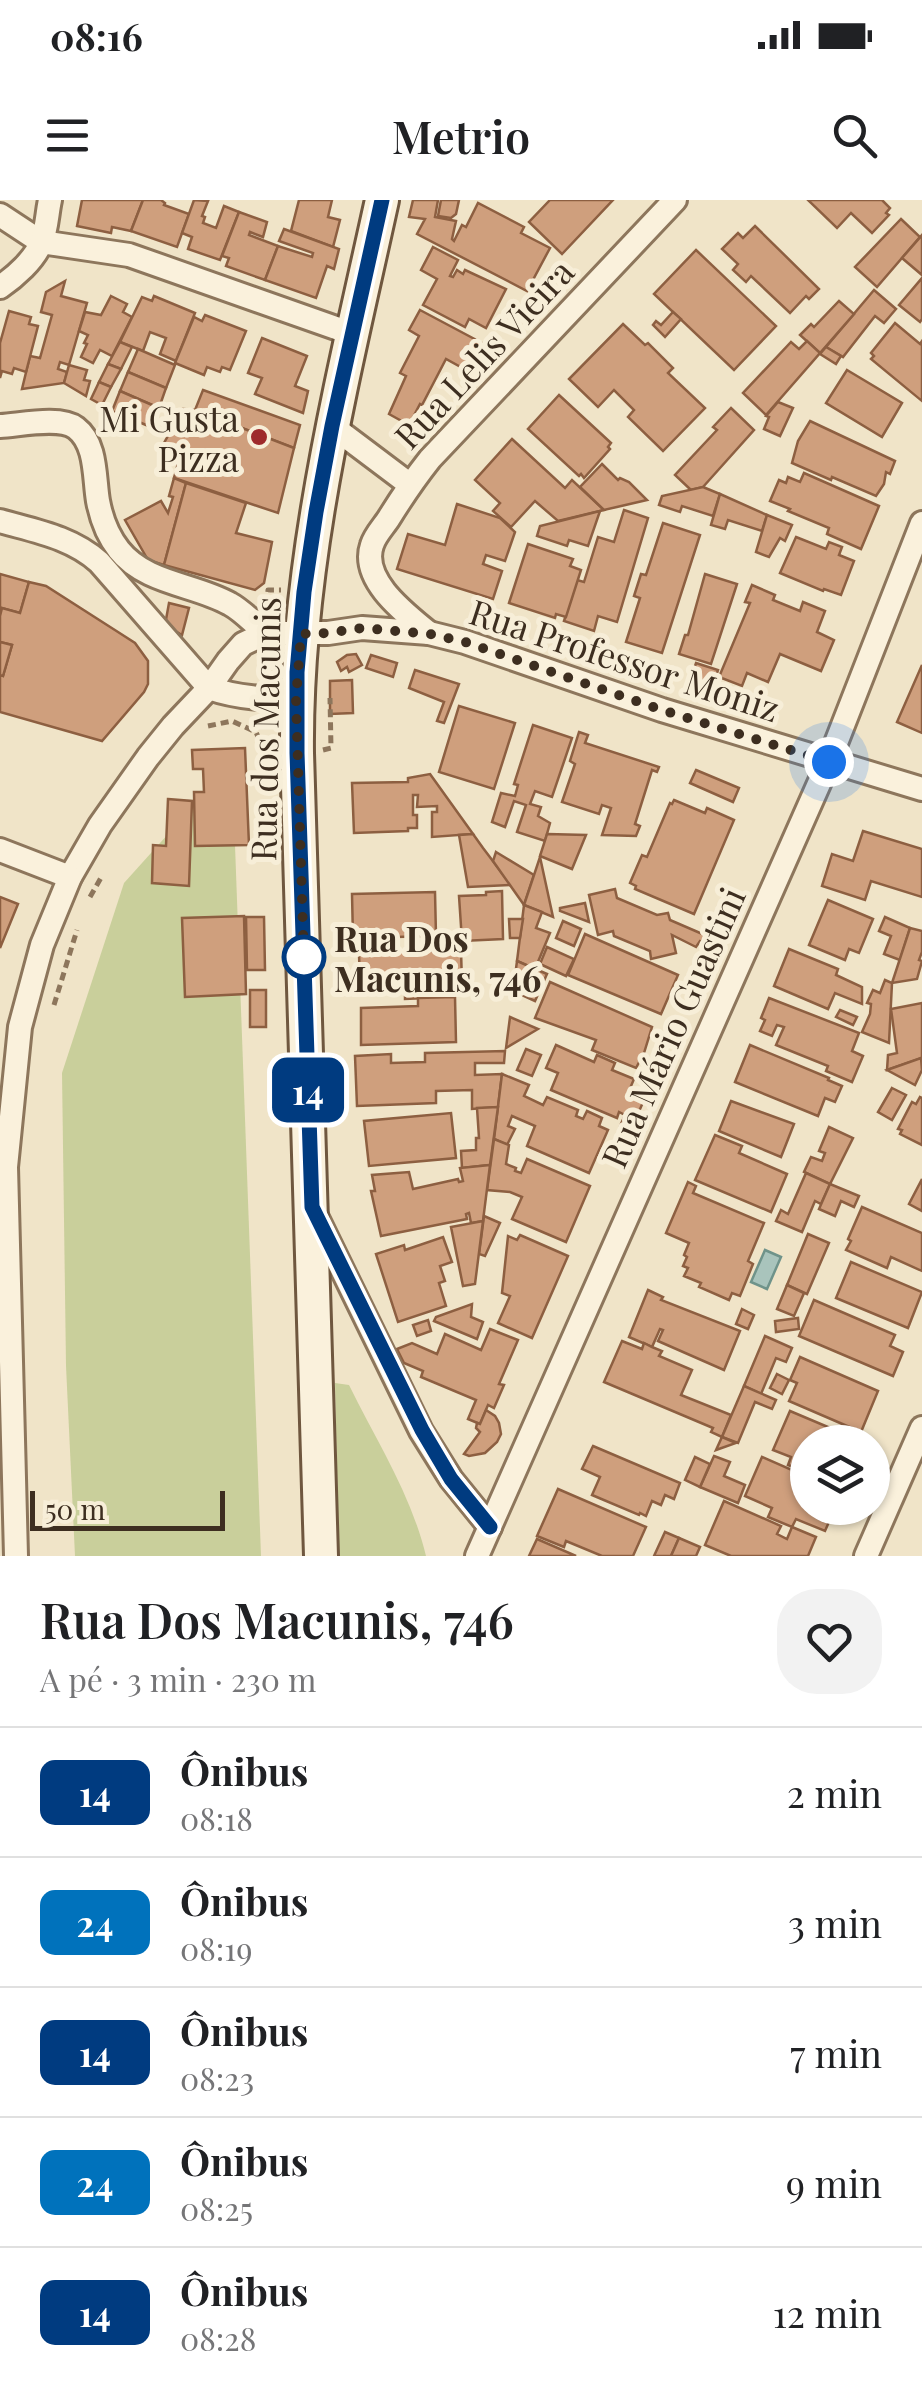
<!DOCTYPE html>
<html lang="pt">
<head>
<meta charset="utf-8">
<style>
  body { margin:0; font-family:"Playfair Display",serif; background:#f2f2f2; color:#202124; height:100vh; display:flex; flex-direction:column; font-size:38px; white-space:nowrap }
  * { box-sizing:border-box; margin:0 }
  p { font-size:32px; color:#757577 }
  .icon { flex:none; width:55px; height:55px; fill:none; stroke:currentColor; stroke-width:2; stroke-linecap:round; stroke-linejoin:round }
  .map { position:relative; height:1356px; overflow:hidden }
  .panel { display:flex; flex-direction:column; background:#fff; flex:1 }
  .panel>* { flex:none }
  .badge { padding:0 20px; border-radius:15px; font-size:35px; line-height:65px }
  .fabs { position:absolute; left:790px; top:1225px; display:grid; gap:20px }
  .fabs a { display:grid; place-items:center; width:100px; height:100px; border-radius:50%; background:#fff; box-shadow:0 2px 8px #0004; font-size:50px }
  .scale { position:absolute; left:30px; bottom:25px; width:195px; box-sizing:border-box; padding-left:10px; border:5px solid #3d2e20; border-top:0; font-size:28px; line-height:35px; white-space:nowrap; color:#3d2e20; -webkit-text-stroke:8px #f7eed8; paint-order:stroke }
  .you { position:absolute; width:50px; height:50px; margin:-25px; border:8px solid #fff; border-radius:50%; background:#1a73e8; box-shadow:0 0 0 15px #1a73e833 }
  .map>.badge { position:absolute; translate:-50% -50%; box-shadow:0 0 0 5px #fff }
  .round { display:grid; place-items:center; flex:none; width:105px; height:105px; border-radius:40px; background:#f2f2f2 }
  .headline { display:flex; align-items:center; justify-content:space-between; height:170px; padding:0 40px }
  h1 { font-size:48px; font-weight:600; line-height:75px }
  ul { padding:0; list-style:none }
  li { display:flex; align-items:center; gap:30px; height:130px; padding:0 40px; border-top:2px solid #e0e0e0 }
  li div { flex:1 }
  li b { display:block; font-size:38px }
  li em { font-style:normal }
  li .badge { min-width:110px; font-weight:700; text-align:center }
  .status { display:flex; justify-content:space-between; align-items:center; height:70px; padding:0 50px; background:#fff; direction:ltr }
  .status svg { height:28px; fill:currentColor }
  header { display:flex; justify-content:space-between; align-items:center; height:130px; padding:0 40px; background:#fff; font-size:45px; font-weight:600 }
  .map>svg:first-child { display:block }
  .green { fill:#c9cf9b }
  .water { fill:#a9c4bc; stroke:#6f938a; stroke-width:2.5 }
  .building { fill:#cf9f7d; stroke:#8d5f41; stroke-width:2.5 }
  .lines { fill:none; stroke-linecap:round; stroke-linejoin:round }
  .minor-casing { stroke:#8d765c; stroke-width:28 }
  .secondary-casing { stroke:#6f573f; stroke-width:38 }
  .path { stroke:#8d765c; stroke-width:5; stroke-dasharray:8 5; stroke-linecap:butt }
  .minor { stroke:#faf1dc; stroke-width:22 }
  .secondary { stroke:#faf1dc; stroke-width:32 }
  .line-casing { stroke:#fff; stroke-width:22 }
  .line { stroke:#003b80; stroke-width:15 }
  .walk { stroke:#3d2e20; stroke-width:10; stroke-dasharray:0 18 }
  .poi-dot { fill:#9e2a2b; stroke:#f7eed8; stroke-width:4 }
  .stop-dot { fill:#fff; stroke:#003b80; stroke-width:5 }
  .labels { text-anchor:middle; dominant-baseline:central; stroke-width:10; stroke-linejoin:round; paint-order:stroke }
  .street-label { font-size:35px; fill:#3d2e20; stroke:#f7eed8 }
  .poi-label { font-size:35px; fill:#3d2e20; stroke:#f7eed8; text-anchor:end }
  .stop-label { font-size:35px; font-weight:bold; fill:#3d2e20; stroke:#f7eed8; text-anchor:start }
</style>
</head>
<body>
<div class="status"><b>08:16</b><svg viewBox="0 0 49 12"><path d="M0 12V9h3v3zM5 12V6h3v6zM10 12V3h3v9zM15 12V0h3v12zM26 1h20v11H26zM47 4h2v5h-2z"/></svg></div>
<header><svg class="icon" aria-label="menu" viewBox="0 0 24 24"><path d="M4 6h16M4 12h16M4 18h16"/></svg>Metrio<svg class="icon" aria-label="search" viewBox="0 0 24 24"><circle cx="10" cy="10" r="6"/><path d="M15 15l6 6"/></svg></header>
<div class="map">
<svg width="922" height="1356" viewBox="0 0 922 1356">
  <rect width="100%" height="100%" fill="#f0e4c8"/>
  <!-- green -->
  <g class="green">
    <path d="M232 563 261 1356H75L66 1166 62 873 124 683Z"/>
    <path d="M335 1183 349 1185C377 1242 411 1294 426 1356H339Z"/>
  </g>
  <!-- water -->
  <path class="water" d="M765 1050 781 1057 767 1089 751 1082Z"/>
  <!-- building -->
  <g class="building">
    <path d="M82 0H143L131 31 112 27 111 33 77 26Z"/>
    <path d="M143 0H161L165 3 164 5 189 14 177 47 131 31Z"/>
    <path d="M194 0 208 1 202 16 205 17 203 23 216 28 224 6 239 12 220 60 188 49 192 37 182 33Z"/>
    <path d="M299 0H332L328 17 340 20 333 47 291 31Z"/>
    <path d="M413 0H438L435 17 456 21 452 39 454 41 462 25 466 27 478 3 524 27 521 33 550 48 527 91 417 34 425 19 409 17Z"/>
    <path d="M441 0H459L456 14 451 18 438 16Z"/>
    <path d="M550 0H613L562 54 529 22Z"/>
    <path d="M808 0H882L890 8 886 13 889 15 872 33 851 13 837 28Z"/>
    <path d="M239 12 267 22 263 37 250 32 249 35 278 46 265 80 226 66 229 58 222 56Z"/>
    <path d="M901 19 920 37 877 87 855 67Z"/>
    <path d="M755 26 819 89 809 99 806 96 790 113 751 76 746 82 733 70 738 64 722 49 738 33 743 38Z"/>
    <path d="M284 29 339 49 334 69 327 66 316 98 265 80 278 46 312 57 313 53 279 41Z"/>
    <path d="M922 35V75L902 58Z"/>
    <path d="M433 47 458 60 450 76 453 77 457 70 463 74 465 70 506 89 486 128 469 119 465 127 423 105 437 79 421 70Z"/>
    <path d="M696 50 776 126 734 170 654 94Z"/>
    <path d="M922 78V119L920 122 899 105Z"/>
    <path d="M65 81 61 96 87 103 69 165 60 162 58 169 67 172 64 183 22 189 30 156 40 158 52 115 41 112 46 92Z"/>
    <path d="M874 90 896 109 884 123 875 116 843 157 826 147Z"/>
    <path d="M111 96 127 104 123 112 132 117 112 156 100 150 93 163 81 157 87 144 84 143 88 135 79 131 85 112 101 115Z"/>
    <path d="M154 96 195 113 176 161 160 154 166 138 150 132 143 151 120 142 142 97 152 101Z"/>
    <path d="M839 101 854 114 820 153 800 135 811 124 814 127Z"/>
    <path d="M420 110 482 143 468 171 446 159 422 205 420 204 409 225 389 214 406 176 400 173 419 136 409 130Z"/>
    <path d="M9 111 31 117 29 124 38 126 26 172 14 168 12 174 2 171 0 178V143Z"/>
    <path d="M673 112 681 119 665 137 653 125 656 121 661 125Z"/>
    <path d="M205 115 246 131 230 170 222 167 220 172 207 167 204 175 175 163 194 117 202 121Z"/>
    <path d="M895 123 920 144 922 141V201L871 159 874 156 871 153Z"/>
    <path d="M623 124 645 145 648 143 673 168 668 173 705 208 663 251 628 217 634 210 614 190 598 207 569 179Z"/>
    <path d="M262 138 307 156 295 186 308 191 303 213 255 194 262 178 248 173Z"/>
    <path d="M807 141 820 153 766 215 743 193 791 142 799 149Z"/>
    <path d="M120 142 132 147 121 169 108 164Z"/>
    <path d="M826 147 841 156 836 164 820 154Z"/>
    <path d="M138 149 175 165 166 188 128 172Z"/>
    <path d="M108 164 121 169 111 187 99 182Z"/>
    <path d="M69 165 87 170 84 180 90 181 86 196 64 183Z"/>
    <path d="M847 170 902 203 882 237 826 203Z"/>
    <path d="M128 172 166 188 159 208 120 191Z"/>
    <path d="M99 182 111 187 102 205 91 199Z"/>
    <path d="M203 190 300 225 294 248 195 210Z"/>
    <path d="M120 191 159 208 151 227 112 211Z"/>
    <path d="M559 195 611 243 608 247 610 249 584 278 581 274 579 276 528 229Z"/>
    <path d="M778 202 793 208 780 236 764 229 769 217 766 216Z"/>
    <path d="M731 208 754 230 703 287 691 290 675 275 717 230 713 227Z"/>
    <path d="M183 209 195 210 294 248 278 313 174 278 181 252 164 243Z"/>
    <path d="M810 221 895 261 890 274 886 272 884 284 876 296 832 277 831 280 792 263 798 241Z"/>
    <path d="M512 239 565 288 572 280 604 310 558 321 535 301 511 327 493 311 500 303 475 280Z"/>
    <path d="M602 264 618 280 620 278 629 282 647 300 604 310 580 287Z"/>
    <path d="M804 273 879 306 861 349 827 334 829 328 788 311 790 309 770 301 779 280 786 283 788 277 800 282Z"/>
    <path d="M174 278 186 283 164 365 148 360 125 320 161 301 168 313 173 297 169 296Z"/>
    <path d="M186 283 246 303 236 333 272 342 264 383 255 390 164 365Z"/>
    <path d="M703 287 720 294 713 316 682 306 680 312 659 305 662 296Z"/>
    <path d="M720 294 767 315 762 331 728 320 725 329 711 325Z"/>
    <path d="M457 304 500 318 515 332 505 361 486 355 483 364 502 371 493 399 397 369 408 334 445 345Z"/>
    <path d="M624 310 648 318 617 422 598 416 594 431 564 421 577 380 584 382 598 337 614 342Z"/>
    <path d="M600 311 588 346 569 340 567 346 537 336 540 326Z"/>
    <path d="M767 315 792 325 785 341 780 338 769 357 756 352Z"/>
    <path d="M663 323 700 335 662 453 626 442 640 398 634 396 641 374 646 375Z"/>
    <path d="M796 337 826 349 829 342 842 347 839 355 854 361 841 395 824 389 823 391 780 373Z"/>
    <path d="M528 344 573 359 570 366 581 370 566 417 556 414 555 418 509 403Z"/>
    <path d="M0 374 29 382 20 413 2 408 0 416Z"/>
    <path d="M705 374 737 384 711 464 679 454 685 435H688Z"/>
    <path d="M29 382 46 386 118 432 135 443 148 461V484L144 492 102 541 0 512V475L3 476 12 445 0 442V416L2 408 20 413Z"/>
    <path d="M752 385 775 395 773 400 800 411 803 402 825 411 817 432 834 440 821 471 780 454 768 482 747 473 742 486 719 477 750 403 745 402Z"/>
    <path d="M169 403 189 408 182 435 165 425Z"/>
    <path d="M0 442 12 445 3 476 0 475Z"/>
    <path d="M356 454 362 465 349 472 347 467 341 471 337 462 347 455Z"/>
    <path d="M371 455 397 463 393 477 366 468Z"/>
    <path d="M696 463 718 470 712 489 690 481Z"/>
    <path d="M922 465V533L897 522Z"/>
    <path d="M415 470 459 484 444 523 437 521 444 502 409 488Z"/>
    <path d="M352 480 353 513 330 514V481Z"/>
    <path d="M459 506 515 523 494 589 439 572Z"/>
    <path d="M533 525 572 538 552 597 535 591 530 604 541 607 538 616 550 623 545 641 517 632 526 605 514 601 505 627 492 622 501 593 515 596 518 585 514 584Z"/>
    <path d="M579 532 588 535 585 543 659 567 657 572 652 570 635 624 640 626 636 636 602 635 611 608 602 605 599 614 562 602 575 564 570 561Z"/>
    <path d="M245 548 249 645 195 646 194 592H204L203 569H193L192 550Z"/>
    <path d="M696 570 739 588 733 602 690 583Z"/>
    <path d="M430 574 473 634 432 637V612H437V606L417 607 418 595H413V615H417V628H408V631L354 633 352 583 408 582V578Z"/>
    <path d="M168 599 192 601 189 686 152 683 153 645 166 646Z"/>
    <path d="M674 600 705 613 707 608 734 620 694 714 635 689 636 686 630 683 642 655 647 657 670 603 672 604Z"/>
    <path d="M863 631 922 649V697L871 681 865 700 822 686 832 654 853 661Z"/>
    <path d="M473 634 483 648 511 685 468 687 459 635Z"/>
    <path d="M547 634 586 635 572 669 540 656Z"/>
    <path d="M496 652 534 675 524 705 493 661Z"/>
    <path d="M540 657 553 717 524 705Z"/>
    <path d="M615 689 617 698 657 715 668 713 670 720 714 739 711 746 700 741 696 747 672 735 676 753 651 759 650 751 614 736 613 731 598 735 589 695Z"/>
    <path d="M502 691 503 739 462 741 459 696 486 695V692Z"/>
    <path d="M435 692 436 736 353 738 352 694Z"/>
    <path d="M0 697 18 704 0 748Z"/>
    <path d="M828 700 873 719 859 753 849 749 845 760 809 745Z"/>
    <path d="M585 703 589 722 560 711V708Z"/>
    <path d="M524 705 542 712 536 728 550 733 535 769 517 761Z"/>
    <path d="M244 716 246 794 185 797 182 718Z"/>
    <path d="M246 717H264L265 770H247Z"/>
    <path d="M885 717 910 728 900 760 884 754 891 736 879 731Z"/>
    <path d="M509 719H523L520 738H510Z"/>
    <path d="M563 721 581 729 574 746 556 738Z"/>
    <path d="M910 728 922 731V752L919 760 922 761 917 779 892 783Z"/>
    <path d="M585 734 678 775 661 814 568 775Z"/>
    <path d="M547 747 574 759 566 776 540 764Z"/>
    <path d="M789 749 838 769 836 775 862 787V804L835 793 828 809 774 786Z"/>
    <path d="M461 750 462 784 426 785 427 798 405 799V786L360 787 359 753Z"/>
    <path d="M517 761 547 774 535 801 513 791Z"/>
    <path d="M885 780 892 783 889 843 862 832 870 814 871 804 867 803 873 790 880 793Z"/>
    <path d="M550 782 652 827 644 853 636 868 592 850 596 840 535 818Z"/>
    <rect x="250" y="790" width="16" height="37"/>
    <path d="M455 797 456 842 361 845V808L418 806V798Z"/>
    <path d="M769 798 859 833 852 851 863 856 852 882 826 871 828 866 776 845 784 827 777 825 772 836 760 831 765 820 761 818Z"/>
    <path d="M922 803V858L887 870 888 855 897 853 891 809Z"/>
    <path d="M840 810 857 817 853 825 836 817Z"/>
    <path d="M510 817 538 829 506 848Z"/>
    <path d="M556 845 594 862 597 855 615 863 612 870 634 879 628 893 644 900 631 930 620 926 625 915 619 912 617 918 551 890 558 873 546 868Z"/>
    <path d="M750 845 829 878 828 880 842 886 835 902 825 898 818 916 735 882Z"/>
    <path d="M526 849 541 855 532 876 517 870Z"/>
    <path d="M505 851 504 863H475V875L502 874 498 907 472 909V890L436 891V903L357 906 355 856 391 854V863L425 862V853Z"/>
    <path d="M921 858 922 870 915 885 887 870Z"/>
    <path d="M502 874 529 885 524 896 543 905 547 897 578 910 576 916 583 919 587 911 602 918 599 926 608 930 589 973 527 946 535 926 512 916 508 926 515 929 507 945 494 939Z"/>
    <path d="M892 888 906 895 892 920 878 912Z"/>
    <path d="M920 897 922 898V945L900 934 902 930 898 929 912 902 916 904Z"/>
    <path d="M731 901 794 924 781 957 719 931Z"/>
    <path d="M498 907 490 965 462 968 461 951 476 950V938H479L477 908Z"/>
    <path d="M451 913 456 958 369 966 364 921Z"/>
    <path d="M829 927 853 938 830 984 804 972 811 957 822 961 825 953 819 951Z"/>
    <path d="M715 935 742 946 739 953 787 974 771 1012 695 980Z"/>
    <path d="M494 939 509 945 506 964 516 968 515 971 521 973 527 959 590 986 566 1042 512 1019 522 997 510 992 487 990Z"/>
    <path d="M490 965 483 1021 471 1023 469 1013 466 1014 467 1019 381 1036 371 991H375L372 975 409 972 413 989 458 979 459 982 463 981 460 968Z"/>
    <path d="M806 973 830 984 821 1004 815 1001 802 1032 776 1021 781 1010 788 1014Z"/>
    <path d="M922 979V1011L909 1004Z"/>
    <path d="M688 982 696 986 693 993 764 1023 748 1061 753 1064 740 1096 732 1093 729 1100 699 1087 701 1083 684 1076 688 1068 683 1066 687 1057 684 1055 689 1043 666 1033Z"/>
    <path d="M830 984 859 996 854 1007 841 1001 835 1016 819 1009Z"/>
    <path d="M862 1007 922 1033V1071L891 1057 887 1068 846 1050 851 1041 848 1039Z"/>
    <path d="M484 1016 500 1023 485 1056 479 1054Z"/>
    <path d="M483 1021 475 1084 463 1086 451 1027Z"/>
    <path d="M808 1034 829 1043 807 1094 787 1085Z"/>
    <path d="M520 1035 568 1056 532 1138 498 1123 510 1096 502 1093 508 1036 517 1040Z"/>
    <path d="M443 1037 452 1062 440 1066 445 1081 439 1083 446 1106 398 1122 376 1054 404 1045 405 1050Z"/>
    <path d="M851 1062 922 1092 908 1128 836 1098Z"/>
    <path d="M787 1085 804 1093 794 1116 777 1109Z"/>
    <path d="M648 1090 663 1097 661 1100 740 1131 724 1170 658 1141 663 1130 660 1129 652 1147 629 1137Z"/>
    <path d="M814 1100 895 1135 890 1146 903 1152 893 1176 799 1136Z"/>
    <path d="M472 1104 471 1117 483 1122 477 1139 434 1121 436 1117Z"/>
    <path d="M742 1109 754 1115 748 1129 736 1124Z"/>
    <path d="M798 1118 799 1129 776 1132 775 1121Z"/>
    <path d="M428 1120 431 1131 417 1136 413 1125Z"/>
    <path d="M490 1129 518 1140 499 1184 504 1185 494 1208 488 1205 480 1224 468 1219 476 1200 421 1177 423 1171 404 1163 397 1149 412 1143 437 1154 445 1134 481 1150Z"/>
    <path d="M765 1136 792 1148 786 1162 776 1158 761 1194 744 1186Z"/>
    <path d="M622 1141 642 1149 644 1143 652 1147 662 1151 659 1156 692 1170 681 1195 731 1215 722 1237 711 1232 713 1228 604 1182Z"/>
    <path d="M800 1157 878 1191 861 1232 789 1201 797 1183 790 1180Z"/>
    <path d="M777 1174 789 1180 782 1194 770 1188Z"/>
    <path d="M744 1186 776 1200 772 1209 755 1202 738 1243 722 1237Z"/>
    <path d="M486 1210 495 1216 499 1223 501 1234 497 1242 485 1253 469 1256 464 1254 480 1232 476 1228 477 1223 480 1224Z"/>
    <path d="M790 1211 861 1241 860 1242H808V1273L788 1265 791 1257 773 1250Z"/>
    <path d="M722 1237 736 1243 716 1250Z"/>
    <path d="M593 1246 680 1283 674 1299 665 1295 661 1305 652 1301 646 1316 640 1313 639 1315 592 1295 600 1277 582 1269Z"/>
    <path d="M714 1256 730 1262 724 1276 745 1285 738 1303 700 1287Z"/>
    <path d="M695 1257 710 1264 700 1287 685 1280Z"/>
    <path d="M762 1257 808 1277V1308H835L825 1331 796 1319 792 1327 768 1317 772 1308 745 1296Z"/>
    <path d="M558 1289 646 1327 633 1356H602L566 1341 564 1347 537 1336Z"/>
    <path d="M724 1301 781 1326 777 1334 787 1339 792 1327 816 1337 808 1356H731L705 1345Z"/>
    <path d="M665 1332 679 1338 671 1356H654Z"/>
    <path d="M679 1338 700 1347 696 1356H671Z"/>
    <path d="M537 1339 576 1356H529Z"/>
  </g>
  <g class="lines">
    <defs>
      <g id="minor">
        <path d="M0 15 41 42 129 55 353 134"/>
        <path d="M0 87C15 77 34 60 41 43 47 30 47 13 50 0"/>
        <path d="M0 226C20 225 60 216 76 228 97 244 94 278 98 301 101 317 108 336 119 350 146 384 195 384 230 404 243 411 254 424 266 433"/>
        <path d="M332 226 409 284"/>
        <path d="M0 321C35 331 71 337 99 362L209 488 173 526 148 557 100 625 70 677 42 745 20 827 6 967 16 1356"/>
        <path d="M429 433C406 414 360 380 372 345 375 335 384 326 389 318 402 297 415 278 430 259L675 0"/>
        <path d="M296 499C266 499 238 498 209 488L228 461 243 444 266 433H328L362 428 429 433 465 442 662 510 922 589"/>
        <path d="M0 650 70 677"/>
        <path d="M314 1012 421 1231 451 1279 490 1327"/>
        <path d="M477 1356 829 561 922 323"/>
        <path d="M866 1356 922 1228"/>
      </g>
      <path id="secondary" d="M321 1356 297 553C295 365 342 183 382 0"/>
    </defs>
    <!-- minor casing -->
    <use href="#minor" class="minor-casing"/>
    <!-- secondary casing -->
    <use href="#secondary" class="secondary-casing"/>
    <!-- path -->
    <g class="path">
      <path d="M267 405 268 390H281"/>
      <path d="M208 526 232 521 256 532 263 549H268"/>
      <path d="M323 550 331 548 330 498"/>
      <path d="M90 697 102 676"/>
      <path d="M54 805 77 730"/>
    </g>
    <!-- minor -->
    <use href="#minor" class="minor"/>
    <!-- secondary -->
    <use href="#secondary" class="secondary"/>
  </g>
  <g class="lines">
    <defs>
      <path id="line" d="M382 0 332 226 316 312 304 392 297 472V553L312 1007 422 1230 451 1279 490 1327"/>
    </defs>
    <!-- line casing -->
    <use href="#line" class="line-casing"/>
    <!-- line -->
    <use href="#line" class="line"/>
    <!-- walk -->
    <path class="walk" d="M304 757V764L296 499 301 434 328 433 362 428 430 434 465 442 662 510 829 562"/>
  </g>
  <!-- markers -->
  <circle class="poi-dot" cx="259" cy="237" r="10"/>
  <circle class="stop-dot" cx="304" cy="757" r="20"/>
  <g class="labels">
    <!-- street labels -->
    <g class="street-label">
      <text transform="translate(483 153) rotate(-47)">Rua Lelis Vieira</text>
      <text transform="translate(625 459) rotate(18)">Rua Professor Moniz</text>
      <text transform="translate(264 529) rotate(-89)">Rua dos Macunis</text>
      <text transform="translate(672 827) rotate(-66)">Rua Mário Guastini</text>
    </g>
    <!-- poi labels -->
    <g class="poi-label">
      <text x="239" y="217">Mi Gusta<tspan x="239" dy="40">Pizza</tspan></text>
    </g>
    <!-- stop labels -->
    <g class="stop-label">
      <text x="334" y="737">Rua Dos<tspan x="334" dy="40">Macunis, 746</tspan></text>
    </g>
  </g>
</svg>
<div class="fabs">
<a><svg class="icon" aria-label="layers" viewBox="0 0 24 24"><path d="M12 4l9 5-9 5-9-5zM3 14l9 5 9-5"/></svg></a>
</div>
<div class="scale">50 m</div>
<div class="you" style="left:829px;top:562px"></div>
<b class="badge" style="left:308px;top:890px;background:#003b80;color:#fff">14</b>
</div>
<section class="panel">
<div class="headline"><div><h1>Rua Dos Macunis, 746</h1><p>A pé · 3 min · 230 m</p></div><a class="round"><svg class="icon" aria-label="heart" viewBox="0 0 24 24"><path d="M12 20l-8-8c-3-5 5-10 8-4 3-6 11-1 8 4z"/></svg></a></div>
<ul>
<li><span class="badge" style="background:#003b80;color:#fff">14</span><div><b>Ônibus</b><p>08:18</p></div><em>2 min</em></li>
<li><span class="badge" style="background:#0072bc;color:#fff">24</span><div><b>Ônibus</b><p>08:19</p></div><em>3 min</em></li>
<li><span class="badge" style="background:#003b80;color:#fff">14</span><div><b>Ônibus</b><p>08:23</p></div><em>7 min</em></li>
<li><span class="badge" style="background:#0072bc;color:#fff">24</span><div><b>Ônibus</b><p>08:25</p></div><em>9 min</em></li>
<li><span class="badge" style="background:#003b80;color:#fff">14</span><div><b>Ônibus</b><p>08:28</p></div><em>12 min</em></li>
</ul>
</section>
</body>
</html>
